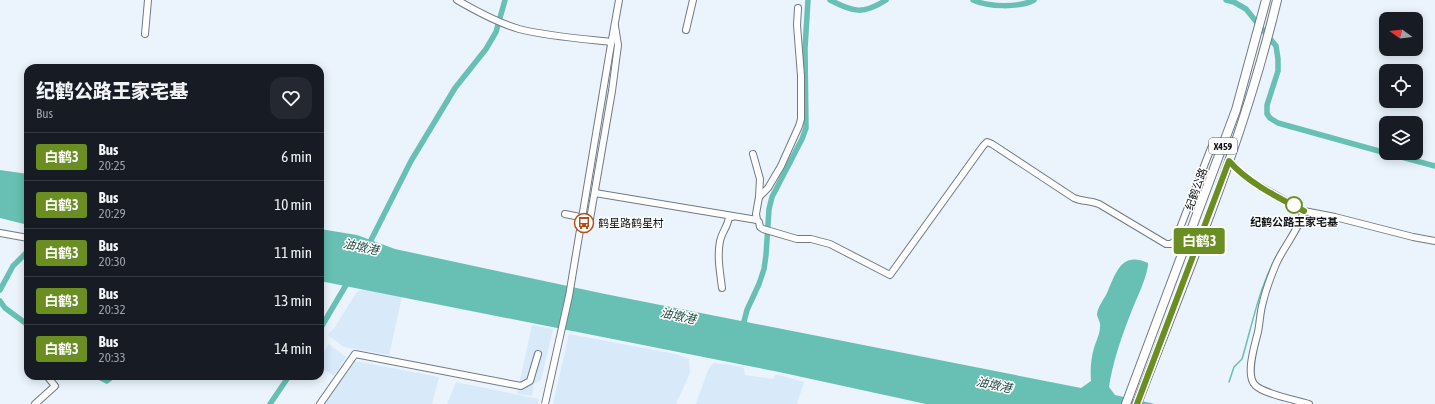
<!DOCTYPE html>
<html lang="en">
<head>
<meta charset="utf-8">
<style>
  body { margin:0; font-family:"Asap Condensed","Noto Sans SC",sans-serif; background:#242831; color:#f1f3f6; height:100vh; display:flex; flex-direction:column; font-size:15px; white-space:nowrap }
  * { box-sizing:border-box; margin:0 }
  p { font-size:13px; color:#9ea1a6 }
  .icon { flex:none; width:22px; height:22px; fill:none; stroke:currentColor; stroke-width:2; stroke-linecap:round; stroke-linejoin:round }
  .map { position:relative; flex:1; overflow:hidden }
  .drawer { position:absolute; left:24px; top:64px; width:300px; height:316px; display:flex; flex-direction:column; background:#171b24; border-radius:12px; box-shadow:0 2px 10px #0003 }
  .drawer>* { flex:none }
  .badge { padding:0 8px; border-radius:3px; font-size:14px; line-height:26px }
  .needle { width:26px; rotate:285deg }
  .tools { position:absolute; left:1379px; top:12px; display:grid; gap:8px }
  .tools a { display:grid; place-items:center; width:44px; height:44px; border-radius:8px; background:#171b24; box-shadow:0 2px 10px #0003; font-size:20px }
  .map>.badge { position:absolute; translate:-50% -50%; box-shadow:0 0 0 2px #fff }
  .round { display:grid; place-items:center; flex:none; width:42px; height:42px; border-radius:12px; background:#242831 }
  .overview { display:flex; align-items:center; justify-content:space-between; height:68px; padding:0 12px }
  h1 { font-size:19px; font-weight:800; line-height:30px }
  ul { padding:0; list-style:none }
  li { display:flex; align-items:center; gap:12px; height:48px; padding:0 12px; border-top:1px solid #363941 }
  li div { flex:1 }
  li b { display:block; font-size:15px }
  li em { font-style:normal }
  li .badge { min-width:44px; font-weight:700; text-align:center }
  .map>svg:first-child { display:block }
  .built { fill:#d8e9f9 }
  .water { fill:#67c0b3 }
  .lines { fill:none; stroke-linecap:round; stroke-linejoin:round }
  .stream { stroke:#67c0b3; stroke-width:1.5 }
  .canal { stroke:#67c0b3; stroke-width:5.5 }
  .minor-casing { stroke:#717a84; stroke-width:8 }
  .major-casing { stroke:#717a84; stroke-width:10 }
  .minor { stroke:#fff; stroke-width:6 }
  .major { stroke:#fff; stroke-width:8 }
  .minor-bridge-casing { stroke:#717a84; stroke-width:8; stroke-linecap:butt }
  .minor-bridge { stroke:#fff; stroke-width:6 }
  .line-casing { stroke:#fff; stroke-width:9 }
  .line { stroke:#6b8e23; stroke-width:6 }
  .stop-dot { fill:#fff; stroke:#6b8e23; stroke-width:2 }
  .labels { text-anchor:middle; dominant-baseline:central; stroke-width:3; stroke-linejoin:round; paint-order:stroke }
  .shield { fill:#fff; stroke:#575a5c; stroke-width:1 }
  .shield-label { font-size:10px; font-weight:bold; fill:#0f1316 }
  .street-label { font-size:11px; fill:#0f1316; stroke:#fff }
  .stop-label { font-size:11px; font-weight:bold; fill:#0f1316; stroke:#fff }
  .poi-label { font-size:11px; fill:#0f1316; stroke:#fff; text-anchor:start }
  .water-label { font-size:12px; font-style:italic; fill:#234c46; stroke:#fff }
</style>
</head>
<body>
<div class="map">
<svg width="1435" height="404" viewBox="0 0 1435 404">
  <rect width="100%" height="100%" fill="#ebf4fd"/>
  <!-- built -->
  <g class="built">
    <path d="M364 289 402 297 389 355 344 347 328 335 335 327 356 293 359 291Z"/>
    <path d="M532 325 553 329 541 380 534 384 532 396 517 394Z"/>
    <path d="M569 334 676 354 689 359 690 373 676 404H553Z"/>
    <path d="M329 344 346 357 334 376 320 367V358Z"/>
    <path d="M355 361 439 377 432 404H324Z"/>
    <path d="M713 363 733 365 744 368 745 375 773 379 776 374 804 382 797 404H696L708 370Z"/>
    <path d="M456 382 539 399 538 404H447Z"/>
  </g>
  <!-- water -->
  <g class="water">
    <path d="M0 170 28 174V225L0 218Z"/>
    <path d="M320 229 357 235 395 249 605 294 1081 388 1091 381C1090 370 1091 358 1094 348 1096 341 1100 334 1100 327 1101 323 1098 319 1097 315 1097 308 1104 299 1107 293 1116 273 1121 251 1148 263V266C1145 282 1138 295 1132 310 1122 335 1113 361 1109 387L1115 395 1155 404H926L779 372 320 281Z"/>
  </g>
  <g class="lines">
    <!-- stream -->
    <path class="stream" d="M1229 382 1234 367 1242 359C1253 322 1260 282 1281 248"/>
    <!-- canal -->
    <g class="canal">
      <path d="M830 0C853 12 863 15 886 0"/>
      <path d="M973 0C988 7 1019 8 1034 0"/>
      <path d="M1226 0 1234 2 1246 9 1276 46 1278 59V71L1267 105V114L1270 118 1278 123 1386 153"/>
      <path d="M1387 153 1435 166"/>
      <path d="M368 246 411 161 455 88 486 49 496 32 505 0"/>
      <path d="M0 290 13 266 28 251"/>
      <path d="M0 301 5 308 28 325"/>
      <path d="M320 329 349 280"/>
      <path d="M742 329 747 310 759 284 764 269 766 255 769 209 772 197 802 139 806 128 805 48 808 0"/>
      <path d="M97 376 107 381 113 376"/>
      <path d="M270 404 289 376"/>
    </g>
    <defs>
      <g id="minor">
        <path d="M457 0C476 11 498 23 519 29 546 36 583 39 611 42"/>
        <path d="M686 30 693 0"/>
        <path d="M145 34 148 0"/>
        <path d="M609 56 619 0"/>
        <path d="M753 154 760 179 759 197"/>
        <path d="M1229 161 1242 174 1256 184 1304 211 1335 217 1413 237 1435 241"/>
        <path d="M595 193 757 220 759 222 760 227 763 229 797 239H811L830 244 890 275 983 146 987 142 992 144 1074 198C1083 202 1089 200 1099 204L1166 244H1171L1175 241 1211 148C1215 142 1218 143 1223 146"/>
        <path d="M1304 211C1298 231 1284 246 1276 264 1271 276 1266 289 1263 302 1260 312 1260 322 1258 332 1255 344 1245 375 1255 385 1263 394 1297 400 1309 404"/>
        <path d="M565 214 590 219 612 91 618 45 615 26"/>
        <path d="M757 220 756 214 759 197 768 188 781 166 799 126 801 119V76L797 25 798 8"/>
        <path d="M0 233 28 238"/>
        <path d="M722 288C720 272 717 256 720 241 722 232 728 226 729 217H732"/>
        <path d="M35 404 55 386 47 376"/>
        <path d="M320 404 355 354 521 386 530 381 538 354"/>
      </g>
      <g id="major">
        <path d="M1126 404 1236 110 1266 0"/>
        <path d="M1137 404C1188 271 1244 139 1277 0"/>
      </g>
    </defs>
    <!-- minor casing -->
    <use href="#minor" class="minor-casing"/>
    <!-- major casing -->
    <use href="#major" class="major-casing"/>
    <!-- minor -->
    <use href="#minor" class="minor"/>
    <!-- major -->
    <use href="#major" class="major"/>
    <defs>
      <path id="minor-bridge" d="M545 404 569 296 609 56"/>
    </defs>
    <!-- minor-bridge casing -->
    <use href="#minor-bridge" class="minor-bridge-casing"/>
    <!-- minor-bridge -->
    <use href="#minor-bridge" class="minor-bridge"/>
  </g>
  <g class="lines">
    <defs>
      <path id="line" d="M1137 404 1229 161C1248 183 1279 198 1304 211"/>
    </defs>
    <!-- line casing -->
    <use href="#line" class="line-casing"/>
    <!-- line -->
    <use href="#line" class="line"/>
  </g>
  <!-- icons -->
  <defs>
    <symbol id="bus-ring" viewBox="-11 -11 22 22"><circle r="9.5" fill="#fff" stroke="#b35017" stroke-width="1.5"/><path d="M-5-6H5V4H4V6H2V4H-2V6H-4V4H-5ZM-3.5-4V0h7V-4ZM-3.5 1.2v1.5H-2V1.2ZM2 1.2v1.5H3.5V1.2Z" fill="#b35017"/></symbol>
  </defs>
  <g fill-rule="evenodd">
    <use href="#bus-ring" x="573" y="212" width="22" height="22"/>
  </g>
  <!-- markers -->
  <circle class="stop-dot" cx="1294" cy="205" r="8"/>
  <g class="labels">
    <!-- shield labels -->
    <rect class="shield" x="1209" y="138" width="28" height="16" rx="3"/>
    <g class="shield-label">
      <text x="1223" y="146">X459</text>
    </g>
    <!-- street labels -->
    <g class="street-label">
      <text transform="translate(1196 189) rotate(-70)">纪鹤公路</text>
    </g>
    <!-- stop labels -->
    <g class="stop-label">
      <text x="1294" y="222">纪鹤公路王家宅基</text>
    </g>
    <!-- poi labels -->
    <g class="poi-label">
      <text x="598" y="223">鹤星路鹤星村</text>
    </g>
    <!-- water labels -->
    <g class="water-label">
      <text transform="translate(361 247) rotate(12)">油墩港</text>
      <text transform="translate(678 316) rotate(12)">油墩港</text>
      <text transform="translate(994 385) rotate(12)">油墩港</text>
    </g>
  </g>
</svg>
<div class="tools">
<a><svg class="needle" viewBox="-14 -14 28 28"><path d="M0-13l5 13h-10z" fill="#e53935"/><path d="M0 13l5-13h-10z" fill="#9ea1a6"/></svg></a>
<a><svg class="icon" aria-label="locate" viewBox="0 0 24 24"><circle cx="12" cy="12" r="6"/><path d="M12 2v4M12 18v4M2 12h4M18 12h4"/></svg></a>
<a><svg class="icon" aria-label="layers" viewBox="0 0 24 24"><path d="M12 4l9 5-9 5-9-5zM3 14l9 5 9-5"/></svg></a>
</div>
<b class="badge" style="left:1199px;top:241px;background:#6b8e23;color:#fff">白鹤3</b>
<section class="drawer">
<div class="overview"><div><h1>纪鹤公路王家宅基</h1><p>Bus</p></div><a class="round"><svg class="icon" aria-label="heart" viewBox="0 0 24 24"><path d="M12 20l-8-8c-3-5 5-10 8-4 3-6 11-1 8 4z"/></svg></a></div>
<ul>
<li><span class="badge" style="background:#6b8e23;color:#fff">白鹤3</span><div><b>Bus</b><p>20:25</p></div><em>6 min</em></li>
<li><span class="badge" style="background:#6b8e23;color:#fff">白鹤3</span><div><b>Bus</b><p>20:29</p></div><em>10 min</em></li>
<li><span class="badge" style="background:#6b8e23;color:#fff">白鹤3</span><div><b>Bus</b><p>20:30</p></div><em>11 min</em></li>
<li><span class="badge" style="background:#6b8e23;color:#fff">白鹤3</span><div><b>Bus</b><p>20:32</p></div><em>13 min</em></li>
<li><span class="badge" style="background:#6b8e23;color:#fff">白鹤3</span><div><b>Bus</b><p>20:33</p></div><em>14 min</em></li>
</ul>
</section>
</div>
</body>
</html>
